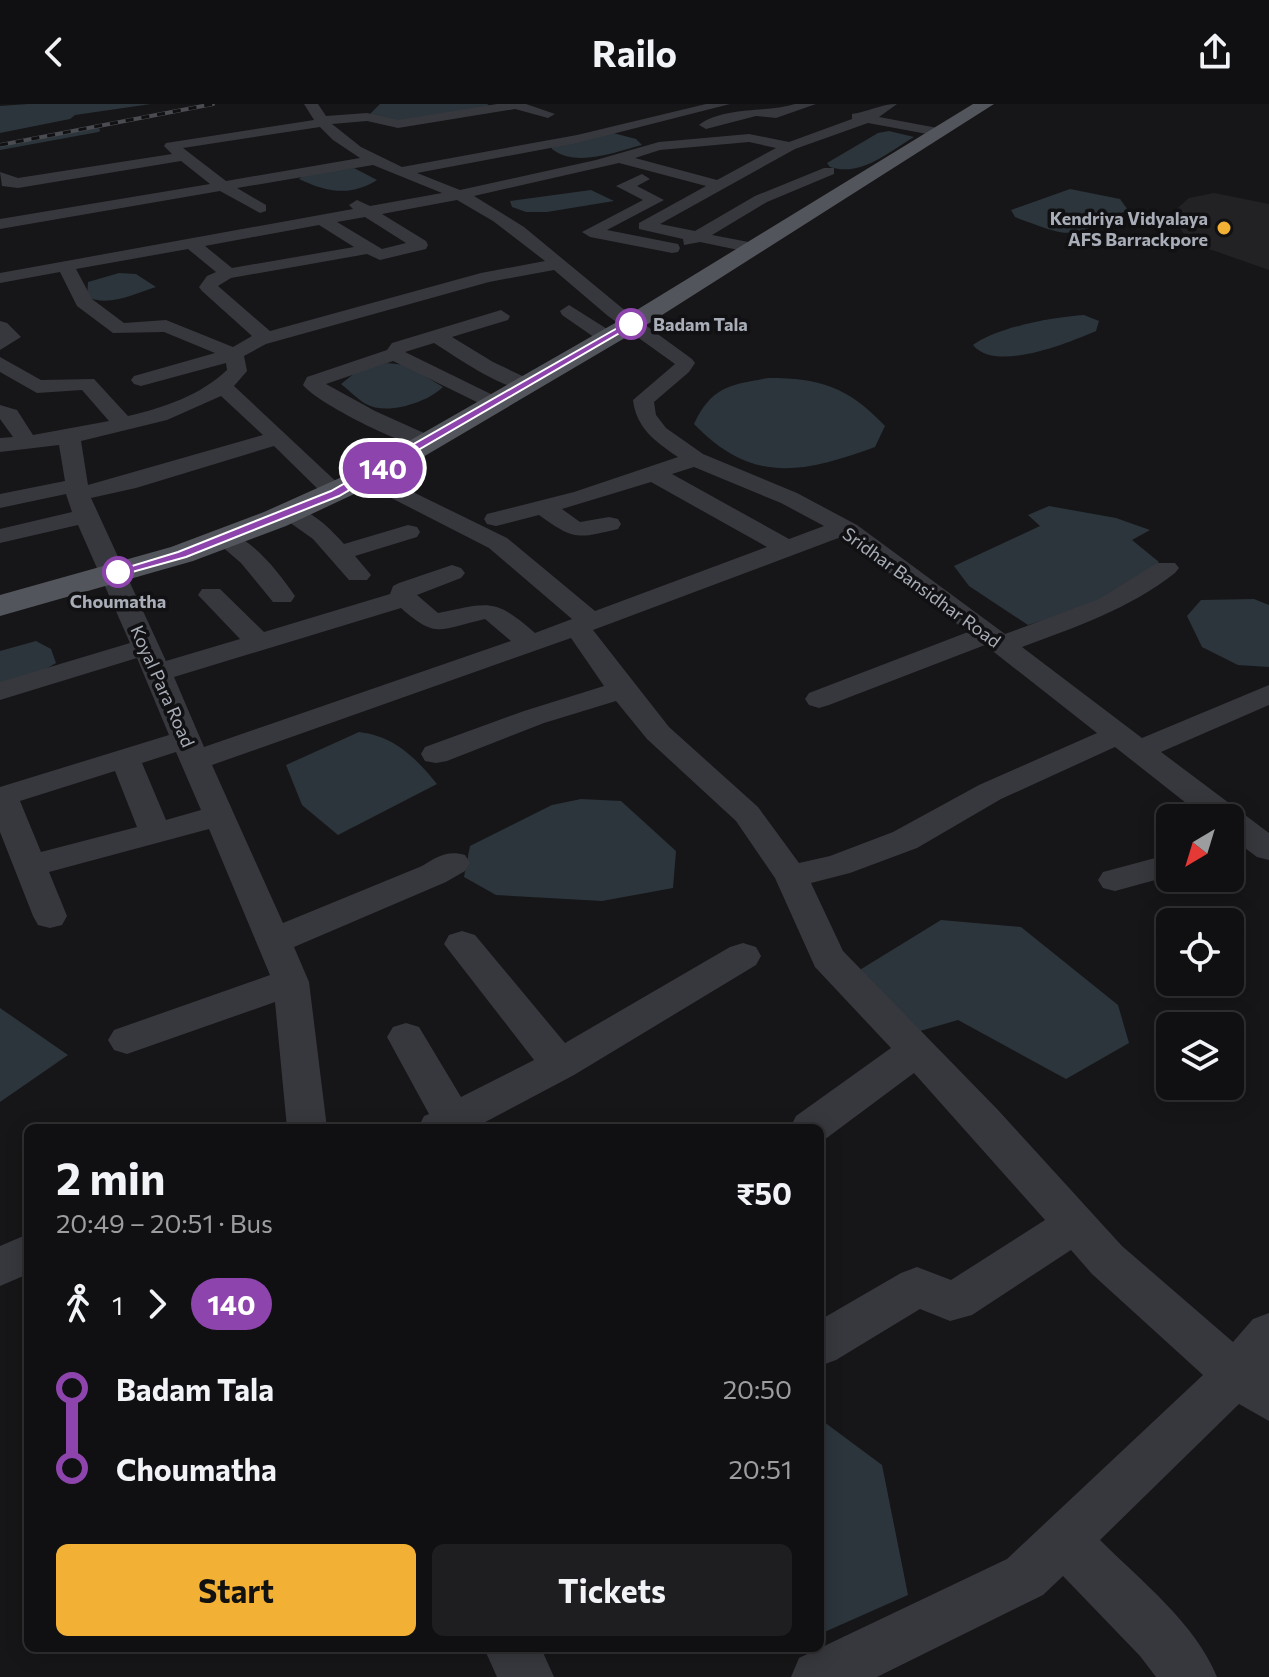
<!DOCTYPE html>
<html lang="en">
<head>
<meta charset="utf-8">
<style>
  body { margin:0; font-family:Commissioner,sans-serif; background:#1e1e20; color:#f1f3f6; height:100vh; display:flex; flex-direction:column; font-size:30px; white-space:nowrap }
  * { box-sizing:border-box; margin:0 }
  p { font-size:26px; color:#9c9d9f }
  .icon { flex:none; width:44px; height:44px; fill:none; stroke:currentColor; stroke-width:2; stroke-linecap:round; stroke-linejoin:round }
  .map { position:relative; flex:1; overflow:hidden }
  .side { position:absolute; left:24px; top:1020px; width:800px; height:528px; display:flex; flex-direction:column; background:#101012; border-radius:12px; box-shadow:0 4px 20px #0003,0 0 0 2px #303032 }
  .side>* { flex:none }
  .badge { padding:0 16px; border-radius:26px; font-size:28px; line-height:52px }
  .needle { width:52px; rotate:218deg }
  .controls { position:absolute; left:1156px; top:700px; display:grid; gap:16px }
  .controls a { display:grid; place-items:center; width:88px; height:88px; border-radius:12px; background:#101012; box-shadow:0 4px 20px #0003,0 0 0 2px #303032; font-size:40px }
  .map>.badge { position:absolute; translate:-50% -50%; box-shadow:0 0 0 4px #fff }
  .legs { display:flex; align-items:center; gap:12px; height:88px; padding:0 32px; font-size:26px }
  .legs p { margin-inline-start:auto }
  .summary { display:flex; align-items:center; justify-content:space-between; height:136px; padding:0 32px }
  h1 { font-size:44px; font-weight:700; line-height:60px }
  .primary-button { display:flex; gap:16px; margin-top:auto; padding:16px 32px }
  .primary-button a { flex:1; height:92px; border-radius:12px; background:#f2b134; color:#111; font-size:32px; font-weight:700; line-height:92px; text-align:center }
  .primary-button a+a { background:#1e1e20; color:#f1f3f6 }
  ul { padding:0 32px; list-style:none }
  li { display:flex; align-items:center; gap:28px; height:80px; font-size:30px }
  li i { display:grid; place-items:center; width:12px; height:100%; margin:0 10px; background:currentColor }
  li i::after { content:''; width:20px; height:20px; margin:-10px; border:6px solid; border-radius:50%; background:#101012 }
  li p { margin-inline-start:auto }
  li:first-child i { background:linear-gradient(#0000 50%,currentColor 0) }
  li:last-child i { background:linear-gradient(currentColor 50%,#0000 0) }
  header { display:flex; justify-content:space-between; align-items:center; height:104px; padding:0 32px; background:#101012; font-size:36px; font-weight:700 }
  .map>svg:first-child { display:block }
  .built { fill:#222225 }
  .water { fill:#2c353c }
  .lines { fill:none; stroke-linecap:round; stroke-linejoin:round }
  .stream { stroke:#2c353c; stroke-width:4 }
  .minor { fill:#37383d; fill-rule:evenodd }
  .major { fill:#53555c; fill-rule:evenodd }
  .rail-casing { stroke:#4a4c52; stroke-width:4 }
  .rail { stroke:#111113; stroke-width:3; stroke-dasharray:8; stroke-linecap:butt }
  .line-1 { fill:#8e44ad; stroke:#fff; stroke-width:2 }
  .poi-dot { fill:#f2b134; stroke:#111113; stroke-width:3 }
  .stop-1-dot { fill:#fff; stroke:#8e44ad; stroke-width:4 }
  .labels { text-anchor:middle; dominant-baseline:central; stroke-width:7; stroke-linejoin:round; paint-order:stroke }
  .far-poi-label { font-size:18px; font-weight:bold; fill:#a8adb8; stroke:#111113; text-anchor:end }
  .far-stop-label { font-size:18px; font-weight:bold; fill:#a8adb8; stroke:#111113; text-anchor:start }
  .far-street-label { font-size:18px; fill:#a8adb8; stroke:#111113 }
</style>
</head>
<body>
<header><svg class="icon" aria-label="back" viewBox="0 0 24 24"><path d="M15 5l-7 7 7 7"/></svg>Railo<svg class="icon" aria-label="share" viewBox="0 0 24 24"><path d="M12 15V3M7 8l5-5 5 5M5 13v7h14v-7"/></svg></header>
<div class="map">
<svg width="1269" height="1573" viewBox="0 0 1269 1573">
  <rect width="100%" height="100%" fill="#161618"/>
  <!-- built -->
  <path class="built" d="M1214 89 1269 100V166L1189 138 1171 110 1189 94Z"/>
  <!-- water -->
  <g class="water">
    <path d="M28 0H151L75 11 70 15 0 29V2Z"/>
    <path d="M380 0H487L490 2 398 19 369 11Z"/>
    <path d="M889 27 914 33C887 49 861 73 830 63L827 59 878 29Z"/>
    <path d="M613 29 636 35 642 41C615 48 576 64 552 45L551 42Z"/>
    <path d="M354 64 377 76C350 93 326 88 299 75L306 69Z"/>
    <path d="M1070 85 1120 95 1128 106C1068 133 1079 137 1015 113L1011 106Z"/>
    <path d="M591 86 614 97 547 108H526L512 103 510 97Z"/>
    <path d="M119 169 136 170 156 183C134 190 109 203 87 193L88 178Z"/>
    <path d="M1084 211 1099 217 1096 227C1068 239 995 269 973 241 998 223 1053 213 1084 211Z"/>
    <path d="M387 259 406 261 443 283C428 298 387 312 366 300 357 295 349 286 341 280L356 268Z"/>
    <path d="M768 274C821 274 848 283 885 322L875 343C803 369 753 381 694 320 712 282 730 281 768 274Z"/>
    <path d="M1049 402 1116 414 1150 426 1132 436 1159 458 1110 496 1028 521 969 482 954 462 1040 422 1028 411Z"/>
    <path d="M1254 495 1269 501V563L1238 561 1202 543 1187 512 1201 496Z"/>
    <path d="M36 537 51 545 56 559 29 575 0 582V547Z"/>
    <path d="M359 628C394 632 416 654 437 680L338 731 302 701 286 661Z"/>
    <path d="M581 695 621 697 676 747 673 784 602 797 496 791 464 773 470 742 552 701Z"/>
    <path d="M941 816 1021 823 1118 901 1129 939 1066 975 958 916 920 927 858 867Z"/>
    <path d="M0 904 68 951 0 998Z"/>
    <path d="M820 1315 882 1361 908 1491 820 1530Z"/>
  </g>
  <g class="lines">
    <!-- stream -->
    <path class="stream" d="M0 44 98 26"/>
    <!-- minor -->
    <g class="minor">
      <path d="M304 0H318L326 12 367 9 398 16 497 0H526L555 10 548 14 515 5 398 24 367 17 332 20 361 43 402 63 577 31 706 0H730L577 39 417 69 460 86 596 56 659 38 749 30 789 38 852 15V10C868 8 880 0 897 0L879 13 943 25 945 28 938 32 868 19 795 45 660 120 695 127 755 92 824 64H834V70L767 98 712 131 759 140 761 144 753 149 700 138 684 141 683 135 639 125V119L706 82 619 59 474 92 524 123 622 204 692 255 695 259 689 268 654 298 656 311 666 324 703 350 797 389 857 421 1005 530 1099 495 1157 459H1175L1179 464 1175 469C1129 505 1076 523 1022 543L1142 634 1269 581V601L1161 648 1269 729V756L1257 753 1230 733V714H1205L1115 643 1001 695 917 744 850 769 811 779 843 847 998 1006 1122 1142 1233 1238 1253 1215 1269 1209V1317L1239 1300 1100 1436C1141 1477 1195 1519 1217 1573H1156L1140 1552 1063 1472 1043 1491 877 1573H791L799 1554 1007 1455 1203 1271 1092 1170 1071 1146 972 1211 950 1217 920 1205 836 1256 820 1262V1216L901 1169 917 1163 951 1176 1045 1116 914 969 824 1036 820 1037V1024H790L796 1012 891 944 815 863 775 774 736 717 647 635 616 597 544 619 447 657 436 659 425 657 421 650 425 643 524 607 604 582 571 534 212 661 283 819 422 762C437 753 447 746 465 751L470 759 465 767 446 778 294 843 309 878 327 1024H287L275 898 127 950 114 946 108 936 114 926 270 871 209 725 49 768 67 812 62 821 50 824 38 821 33 812 0 728V683L169 631 137 554 0 596V578L130 539 78 421 0 439V425L72 408 66 390 0 404V390L65 377 59 341 0 348V334L13 333 0 315V301L17 306 33 331 109 317 82 286 37 289 0 268V253L41 276 94 275 128 312C163 304 201 291 227 266L226 259 141 282 134 280 131 276 134 272 215 249 164 228 113 229 77 202 60 168 0 179V169L353 105 349 101 357 96 370 102 442 89 373 61 237 84 266 101V107L260 109 220 87 0 125V115L210 80 181 57 18 84 2 82 0 68 18 74 172 50 164 42 166 39 314 16ZM320 23 333 36 360 54 226 77 183 44ZM749 38 776 44 717 76 635 54 660 46ZM457 96 493 117 545 157 481 169 270 227 218 182 231 174 367 150 380 156 426 145 428 141 426 137 382 110ZM365 113 406 139 382 145 337 118ZM319 121 354 143 232 164 205 142ZM188 145 216 168 207 172 199 183 202 187 252 232 233 243 166 216 124 219 92 195 76 165ZM554 166 608 212 675 260 633 296C636 324 656 338 678 353L574 388 487 410 484 415 487 420 496 422 539 411C574 436 576 435 618 425L621 420 618 415 609 413 580 418 562 405 651 378 767 443 595 507 507 434 368 366 360 368 356 373 360 378 489 444 572 515 535 529C494 493 489 499 438 509L417 491 461 474 465 469 461 464 452 461 399 479 393 482 390 490 264 528 220 485H202L198 491 240 535 166 557 91 394 136 384 274 342 327 394H343L347 389 343 384 234 282 247 267 244 252 266 240 489 178ZM221 292 263 331 88 381 81 337 167 316ZM694 363 781 399 824 422 789 435 672 370ZM841 433 968 528 809 589 805 595 809 601 819 604 829 601 985 541 1097 629 979 681 893 728 830 752 799 759 758 703 669 623 593 526ZM401 504C437 536 440 525 485 515L511 537 204 643 174 573ZM176 648 201 706 166 716 142 659ZM115 667 137 723 41 748 20 697Z"/>
      <path d="M795 0H816L776 14 756 12 706 25 699 21C725 2 765 9 795 0Z"/>
      <path d="M642 70 650 75 637 82 664 96 607 126 678 140 680 144 678 148 672 149 590 133 582 128 643 96 616 82Z"/>
      <path d="M569 201 615 230 618 234 615 238H601L562 211 560 207Z"/>
      <path d="M501 206 510 212 508 216 452 233 493 258 533 277 536 281 533 285C509 291 455 252 434 239L405 248 501 295 505 299 501 303H487L393 257 326 280 375 307 435 334 438 339 435 344C414 349 317 299 303 281L307 273 387 246 392 239Z"/>
      <path d="M0 217 7 219 21 233 0 246Z"/>
      <path d="M290 401C311 406 330 424 344 440L408 421 417 423 420 428 417 433 355 452 371 471 367 476H349L313 435 282 413 278 408 282 403Z"/>
      <path d="M224 427C253 434 279 469 295 492L291 498H273L241 459 212 434 215 429Z"/>
      <path d="M1170 750V772L1115 787 1103 784 1098 776 1103 768Z"/>
      <path d="M462 827 475 831 565 939 730 843 743 839 756 843 761 852 756 861 574 971 474 1024H418L424 1012 429 1010 387 933 393 923 406 919 419 923 461 993 534 956 444 840 449 831Z"/>
      <path d="M28 1130V1170L0 1182V1142Z"/>
      <path d="M484 1544H541L554 1573H497Z"/>
    </g>
    <!-- major -->
    <path class="major" d="M973 0H994L640 225 384 376 286 422 193 457 0 512V491L171 443 264 408 362 364 622 215Z"/>
    <defs>
      <path id="rail" d="M0 41 213 0"/>
    </defs>
    <!-- rail casing -->
    <use href="#rail" class="rail-casing"/>
    <!-- rail -->
    <use href="#rail" class="rail"/>
  </g>
  <!-- line-1 -->
  <path class="line-1" d="M628 218 635 220 339 392 186 453 118 472 112 468 178 448 331 387Z"/>
  <!-- markers -->
  <circle class="poi-dot" cx="1224" cy="124" r="8"/>
  <g class="stop-1-dot">
    <circle cx="631" cy="220" r="14"/>
    <circle cx="118" cy="468" r="14"/>
  </g>
  <g class="labels">
    <!-- far-poi labels -->
    <g class="far-poi-label">
      <text x="1208" y="114">Kendriya Vidyalaya<tspan x="1208" dy="21">AFS Barrackpore</tspan></text>
    </g>
    <!-- far-stop labels -->
    <g class="far-stop-label">
      <text x="653" y="220">Badam Tala</text>
      <text x="118" y="497" text-anchor="middle">Choumatha</text>
    </g>
    <!-- far-street labels -->
    <g class="far-street-label">
      <text transform="translate(922 483) rotate(36)">Sridhar Bansidhar Road</text>
      <text transform="translate(163 582) rotate(66)">Koyal Para Road</text>
    </g>
  </g>
</svg>
<div class="controls">
<a><svg class="needle" viewBox="-14 -14 28 28"><path d="M0-13l5 13h-10z" fill="#e53935"/><path d="M0 13l5-13h-10z" fill="#9c9d9f"/></svg></a>
<a><svg class="icon" aria-label="locate" viewBox="0 0 24 24"><circle cx="12" cy="12" r="6"/><path d="M12 2v4M12 18v4M2 12h4M18 12h4"/></svg></a>
<a><svg class="icon" aria-label="layers" viewBox="0 0 24 24"><path d="M12 4l9 5-9 5-9-5zM3 14l9 5 9-5"/></svg></a>
</div>
<b class="badge" style="left:383px;top:364px;background:#8e44ad;color:#fff">140</b>
<section class="side">
<div class="summary"><div><h1>2 min</h1><p>20:49 – 20:51 · Bus</p></div><b>₹50</b></div>
<div class="legs"><svg class="icon" aria-label="walk" viewBox="0 0 24 24"><circle cx="13" cy="4" r="2"/><path d="M13 8l-2 6 4 7M11 14l-3 7M7 12l3-4h3l4 4"/></svg>1<svg class="icon" aria-label="forward" viewBox="0 0 24 24"><path d="M9 5l7 7-7 7"/></svg><b class="badge" style="background:#8e44ad;color:#fff">140</b></div>
<ul>
<li><i style="color:#8e44ad"></i><b>Badam Tala</b><p>20:50</p></li>
<li><i style="color:#8e44ad"></i><b>Choumatha</b><p>20:51</p></li>
</ul>
<div class="primary-button"><a>Start</a><a>Tickets</a></div>
</section>
</div>
</body>
</html>
